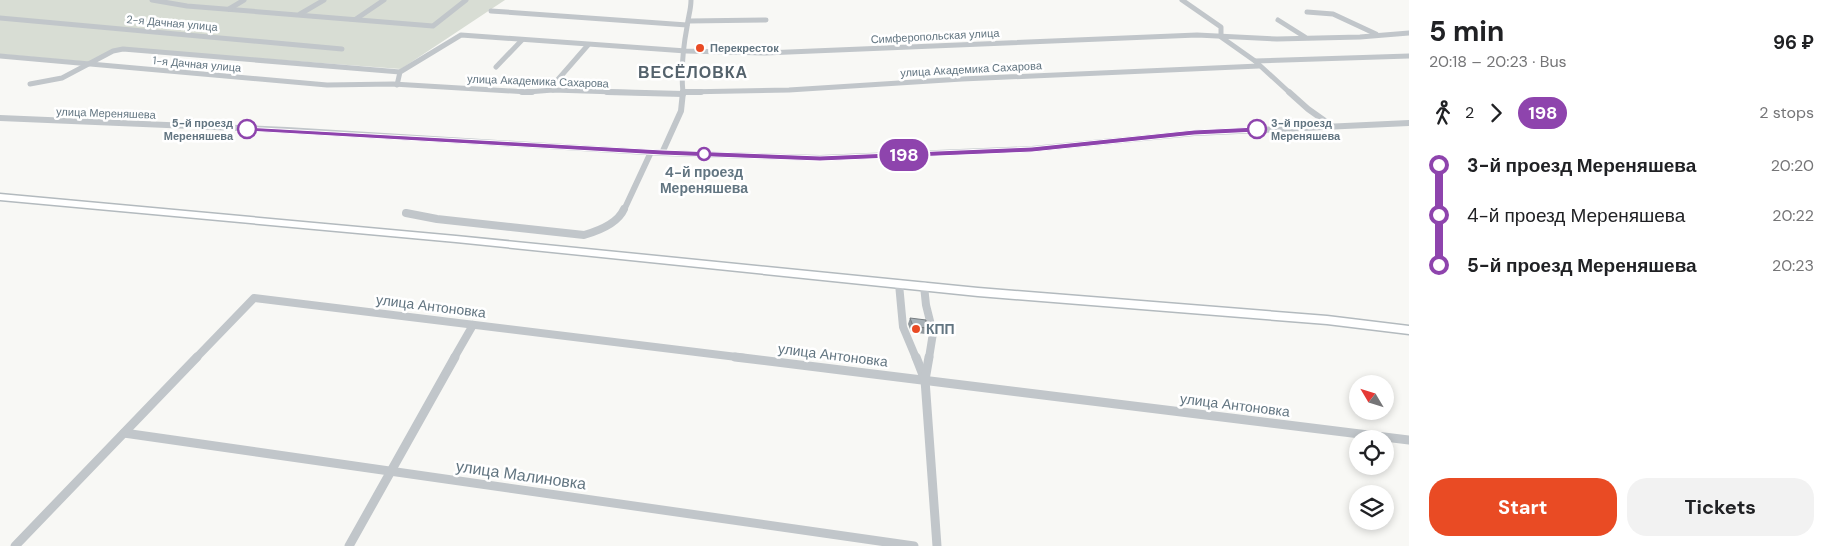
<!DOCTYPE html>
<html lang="en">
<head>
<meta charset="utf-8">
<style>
  body { margin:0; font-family:"DM Sans",sans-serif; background:#f2f2f2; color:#202124; height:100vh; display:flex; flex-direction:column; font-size:19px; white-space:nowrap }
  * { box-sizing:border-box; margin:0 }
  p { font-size:16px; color:#757577 }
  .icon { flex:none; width:28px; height:28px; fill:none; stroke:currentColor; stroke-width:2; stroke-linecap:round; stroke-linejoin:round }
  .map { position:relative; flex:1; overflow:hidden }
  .sheet { display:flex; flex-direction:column; background:#fff; width:425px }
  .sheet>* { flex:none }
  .badge { padding:0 10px; border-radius:16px; font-size:18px; line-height:32px }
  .needle { width:32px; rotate:308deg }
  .tools { position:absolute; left:1349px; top:375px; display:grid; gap:10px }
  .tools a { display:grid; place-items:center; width:45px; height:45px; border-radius:50%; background:#fff; box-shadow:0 2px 8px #0003; font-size:25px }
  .map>.badge { position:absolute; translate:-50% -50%; box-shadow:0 0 0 2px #fff }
  .legs { display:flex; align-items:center; gap:8px; height:55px; padding:0 20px; font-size:16px }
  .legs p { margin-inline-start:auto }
  .head { display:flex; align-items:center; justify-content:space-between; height:85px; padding:0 20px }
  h1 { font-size:28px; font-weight:700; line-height:38px }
  .action { display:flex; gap:10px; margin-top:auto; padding:10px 20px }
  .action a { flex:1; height:58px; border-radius:20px; background:#e94b24; color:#fff; font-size:20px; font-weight:700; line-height:58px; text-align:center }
  .action a+a { background:#f2f2f2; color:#202124 }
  ul { padding:0 20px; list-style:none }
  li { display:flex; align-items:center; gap:18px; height:50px; font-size:19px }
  li i { display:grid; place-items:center; width:8px; height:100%; margin:0 6px; background:currentColor }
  li i::after { content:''; width:12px; height:12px; margin:-6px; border:4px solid; border-radius:50%; background:#fff }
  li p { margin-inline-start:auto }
  li:first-child i { background:linear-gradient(#0000 50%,currentColor 0) }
  li:last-child i { background:linear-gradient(currentColor 50%,#0000 0) }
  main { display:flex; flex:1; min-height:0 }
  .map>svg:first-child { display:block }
  .green { fill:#d8ddd4 }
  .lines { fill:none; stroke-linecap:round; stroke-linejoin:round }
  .secondary-casing { stroke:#b3babe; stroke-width:3 }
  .street-far3 { stroke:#c1c6ca; stroke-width:5 }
  .street-far2 { stroke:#c1c6ca; stroke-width:6 }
  .street-far1 { stroke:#c1c6ca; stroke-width:8 }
  .street { stroke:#c1c6ca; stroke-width:9 }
  .secondary { fill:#fff; fill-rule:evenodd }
  .wall { fill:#90989d }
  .building { fill:#a8b1b7; stroke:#767c80 }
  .line-1 { fill:#8e44ad; stroke:#fff }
  .poi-dot { fill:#e94b24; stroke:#fff; stroke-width:2 }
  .stop-1-dot { fill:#fff; stroke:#8e44ad; stroke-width:2.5 }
  .labels { text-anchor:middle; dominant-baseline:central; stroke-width:5; stroke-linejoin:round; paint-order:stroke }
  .far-street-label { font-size:11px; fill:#627581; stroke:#fff }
  .far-poi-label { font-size:11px; font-weight:bold; fill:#627581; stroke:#fff; text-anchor:start }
  .far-stop-label { font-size:11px; font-weight:bold; fill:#627581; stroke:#fff; text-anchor:end }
  .stop-label { font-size:14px; font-weight:bold; fill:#627581; stroke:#fff }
  .street-label { font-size:14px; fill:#627581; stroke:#fff }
  .poi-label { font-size:14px; font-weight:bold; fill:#627581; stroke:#fff; text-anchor:start }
  .far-district-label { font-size:16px; font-weight:bold; letter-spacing:1px; fill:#54626c; stroke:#fff }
  .near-street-label { font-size:16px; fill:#627581; stroke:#fff }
</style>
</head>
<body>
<main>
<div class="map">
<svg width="1409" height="546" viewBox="0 0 1409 546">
  <rect width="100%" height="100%" fill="#f8f8f5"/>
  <!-- green -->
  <path class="green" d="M0 0H505L401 69 121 48 89 62 0 54Z"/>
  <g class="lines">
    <defs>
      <path id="secondary" d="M0 194 456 236 978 288 1327 316 1409 326V334L1327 324 978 296 456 242 0 200Z"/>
    </defs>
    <!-- secondary casing -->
    <use href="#secondary" class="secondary-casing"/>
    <!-- street-far3 -->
    <g class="street-far3">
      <path d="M152 0 187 6 433 26 466 0"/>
      <path d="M1182 0 1221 27V37L1255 61 1290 93"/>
      <path d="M229 9 244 0"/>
      <path d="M491 11 687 25"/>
      <path d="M1307 12 1333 14 1376 34"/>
      <path d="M300 14 324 0"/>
      <path d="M0 18 342 49"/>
      <path d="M356 19 384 0"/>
      <path d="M1278 20 1305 37"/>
      <path d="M689 21 766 20"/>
      <path d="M0 56 327 85 393 84 528 92 553 90 647 93"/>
      <path d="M1255 61 1409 56"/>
      <path d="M496 67 522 40"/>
      <path d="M30 84 62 78 113 51 123 49 400 72"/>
      <path d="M397 85 400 72 461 35 686 51 765 53 1197 35 1277 39 1360 37 1409 33"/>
      <path d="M553 90 554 84 588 45"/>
      <path d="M683 92 789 90 962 79 1259 66"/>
      <path d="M683 93C681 72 683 48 687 27 688 17 691 10 691 0"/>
    </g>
    <!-- street-far2 -->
    <g class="street-far2">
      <path d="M522 92H532"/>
      <path d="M607 92 683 94"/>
      <path d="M683 92H701"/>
      <path d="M1289 92 1308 109 1332 126"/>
      <path d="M0 118 287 130 662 153 820 158 1032 149 1194 133 1409 123"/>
      <path d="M662 153 681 111 683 92"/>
      <path d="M624 210 651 152"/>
    </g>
    <!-- street-far1 -->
    <g class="street-far1">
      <path d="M406 213 437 219 584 235C598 231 618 223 624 209"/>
      <path d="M899 284 903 327 916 358"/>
      <path d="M924 286 926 305 933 333 929 358"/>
      <path d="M196 358 254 298 745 358"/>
      <path d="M454 358 473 325"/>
    </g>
    <!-- street -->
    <g class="street">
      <path d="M735 357 1409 440"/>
      <path d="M916 357 925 380"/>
      <path d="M929 357 925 380 937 546"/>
      <path d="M124 433 914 546"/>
      <path d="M15 546 197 357"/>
      <path d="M349 546 455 357"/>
    </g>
    <!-- secondary -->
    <use href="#secondary" class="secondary"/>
  </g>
  <!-- wall -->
  <path class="wall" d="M910 318 926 328 925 334 911 332 908 324Z"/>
  <!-- building -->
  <path class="building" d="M910 318 926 320V328L913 326Z"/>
  <!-- line-1 -->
  <path class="line-1" d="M244 127 662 150 820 156 1032 147 1194 130 1257 127 1260 129 1257 132 1194 135 1032 152 820 161 662 155 247 131 243 129Z"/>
  <!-- markers -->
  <g class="poi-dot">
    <circle cx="700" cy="48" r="5"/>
    <circle cx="916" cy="329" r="5"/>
  </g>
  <g class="stop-1-dot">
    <circle cx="247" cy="129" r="9"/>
    <circle cx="1257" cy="129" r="9"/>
    <circle cx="704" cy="154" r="6"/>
  </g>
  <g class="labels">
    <!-- far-street labels -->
    <g class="far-street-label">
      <text transform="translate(172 23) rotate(5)">2-я Дачная улица</text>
      <text transform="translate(935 36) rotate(-3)">Симферопольская улица</text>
      <text transform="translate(197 64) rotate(5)">1-я Дачная улица</text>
      <text transform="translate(971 69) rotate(-3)">улица Академика Сахарова</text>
      <text transform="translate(538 81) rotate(2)">улица Академика Сахарова</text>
      <text transform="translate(106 113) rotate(2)">улица Мереняшева</text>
    </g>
    <!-- far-poi labels -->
    <g class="far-poi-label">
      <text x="710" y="48">Перекресток</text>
    </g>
    <!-- far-stop labels -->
    <g class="far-stop-label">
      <text x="233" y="123">5-й проезд<tspan x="233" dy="13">Мереняшева</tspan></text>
      <text x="1271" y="123" text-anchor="start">3-й проезд<tspan x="1271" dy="13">Мереняшева</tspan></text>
    </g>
    <!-- stop labels -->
    <g class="stop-label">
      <text x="704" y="172">4-й проезд<tspan x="704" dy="16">Мереняшева</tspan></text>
    </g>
    <!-- street labels -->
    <g class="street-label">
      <text transform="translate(431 306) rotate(7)">улица Антоновка</text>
      <text transform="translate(833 355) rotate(7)">улица Антоновка</text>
      <text transform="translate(1235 405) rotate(7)">улица Антоновка</text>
    </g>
    <!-- poi labels -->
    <g class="poi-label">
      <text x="926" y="329">КПП</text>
    </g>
    <!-- far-district labels -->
    <g class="far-district-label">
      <text x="693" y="72">ВЕСЁЛОВКА</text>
    </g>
    <!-- near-street labels -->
    <g class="near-street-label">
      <text transform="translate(521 475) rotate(8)">улица Малиновка</text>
    </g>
  </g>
</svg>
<div class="tools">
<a><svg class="needle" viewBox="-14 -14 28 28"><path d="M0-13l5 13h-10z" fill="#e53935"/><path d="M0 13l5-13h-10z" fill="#757577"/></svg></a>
<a><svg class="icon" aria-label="locate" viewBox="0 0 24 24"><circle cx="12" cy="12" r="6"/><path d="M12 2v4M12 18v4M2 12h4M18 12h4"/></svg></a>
<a><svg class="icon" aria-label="layers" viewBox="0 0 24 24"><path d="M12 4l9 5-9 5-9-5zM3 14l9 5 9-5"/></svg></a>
</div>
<b class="badge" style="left:904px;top:155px;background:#8e44ad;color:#fff">198</b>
</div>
<section class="sheet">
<div class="head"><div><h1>5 min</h1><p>20:18 – 20:23 · Bus</p></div><b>96 ₽</b></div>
<div class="legs"><svg class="icon" aria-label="walk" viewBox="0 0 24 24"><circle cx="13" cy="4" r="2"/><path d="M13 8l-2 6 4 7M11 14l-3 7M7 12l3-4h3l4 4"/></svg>2<svg class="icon" aria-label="forward" viewBox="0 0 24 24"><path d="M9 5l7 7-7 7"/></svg><b class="badge" style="background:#8e44ad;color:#fff">198</b><p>2 stops</p></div>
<ul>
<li><i style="color:#8e44ad"></i><b>3-й проезд Мереняшева</b><p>20:20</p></li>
<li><i style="color:#8e44ad"></i><span>4-й проезд Мереняшева</span><p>20:22</p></li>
<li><i style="color:#8e44ad"></i><b>5-й проезд Мереняшева</b><p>20:23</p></li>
</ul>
<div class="action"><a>Start</a><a>Tickets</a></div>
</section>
</main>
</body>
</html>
